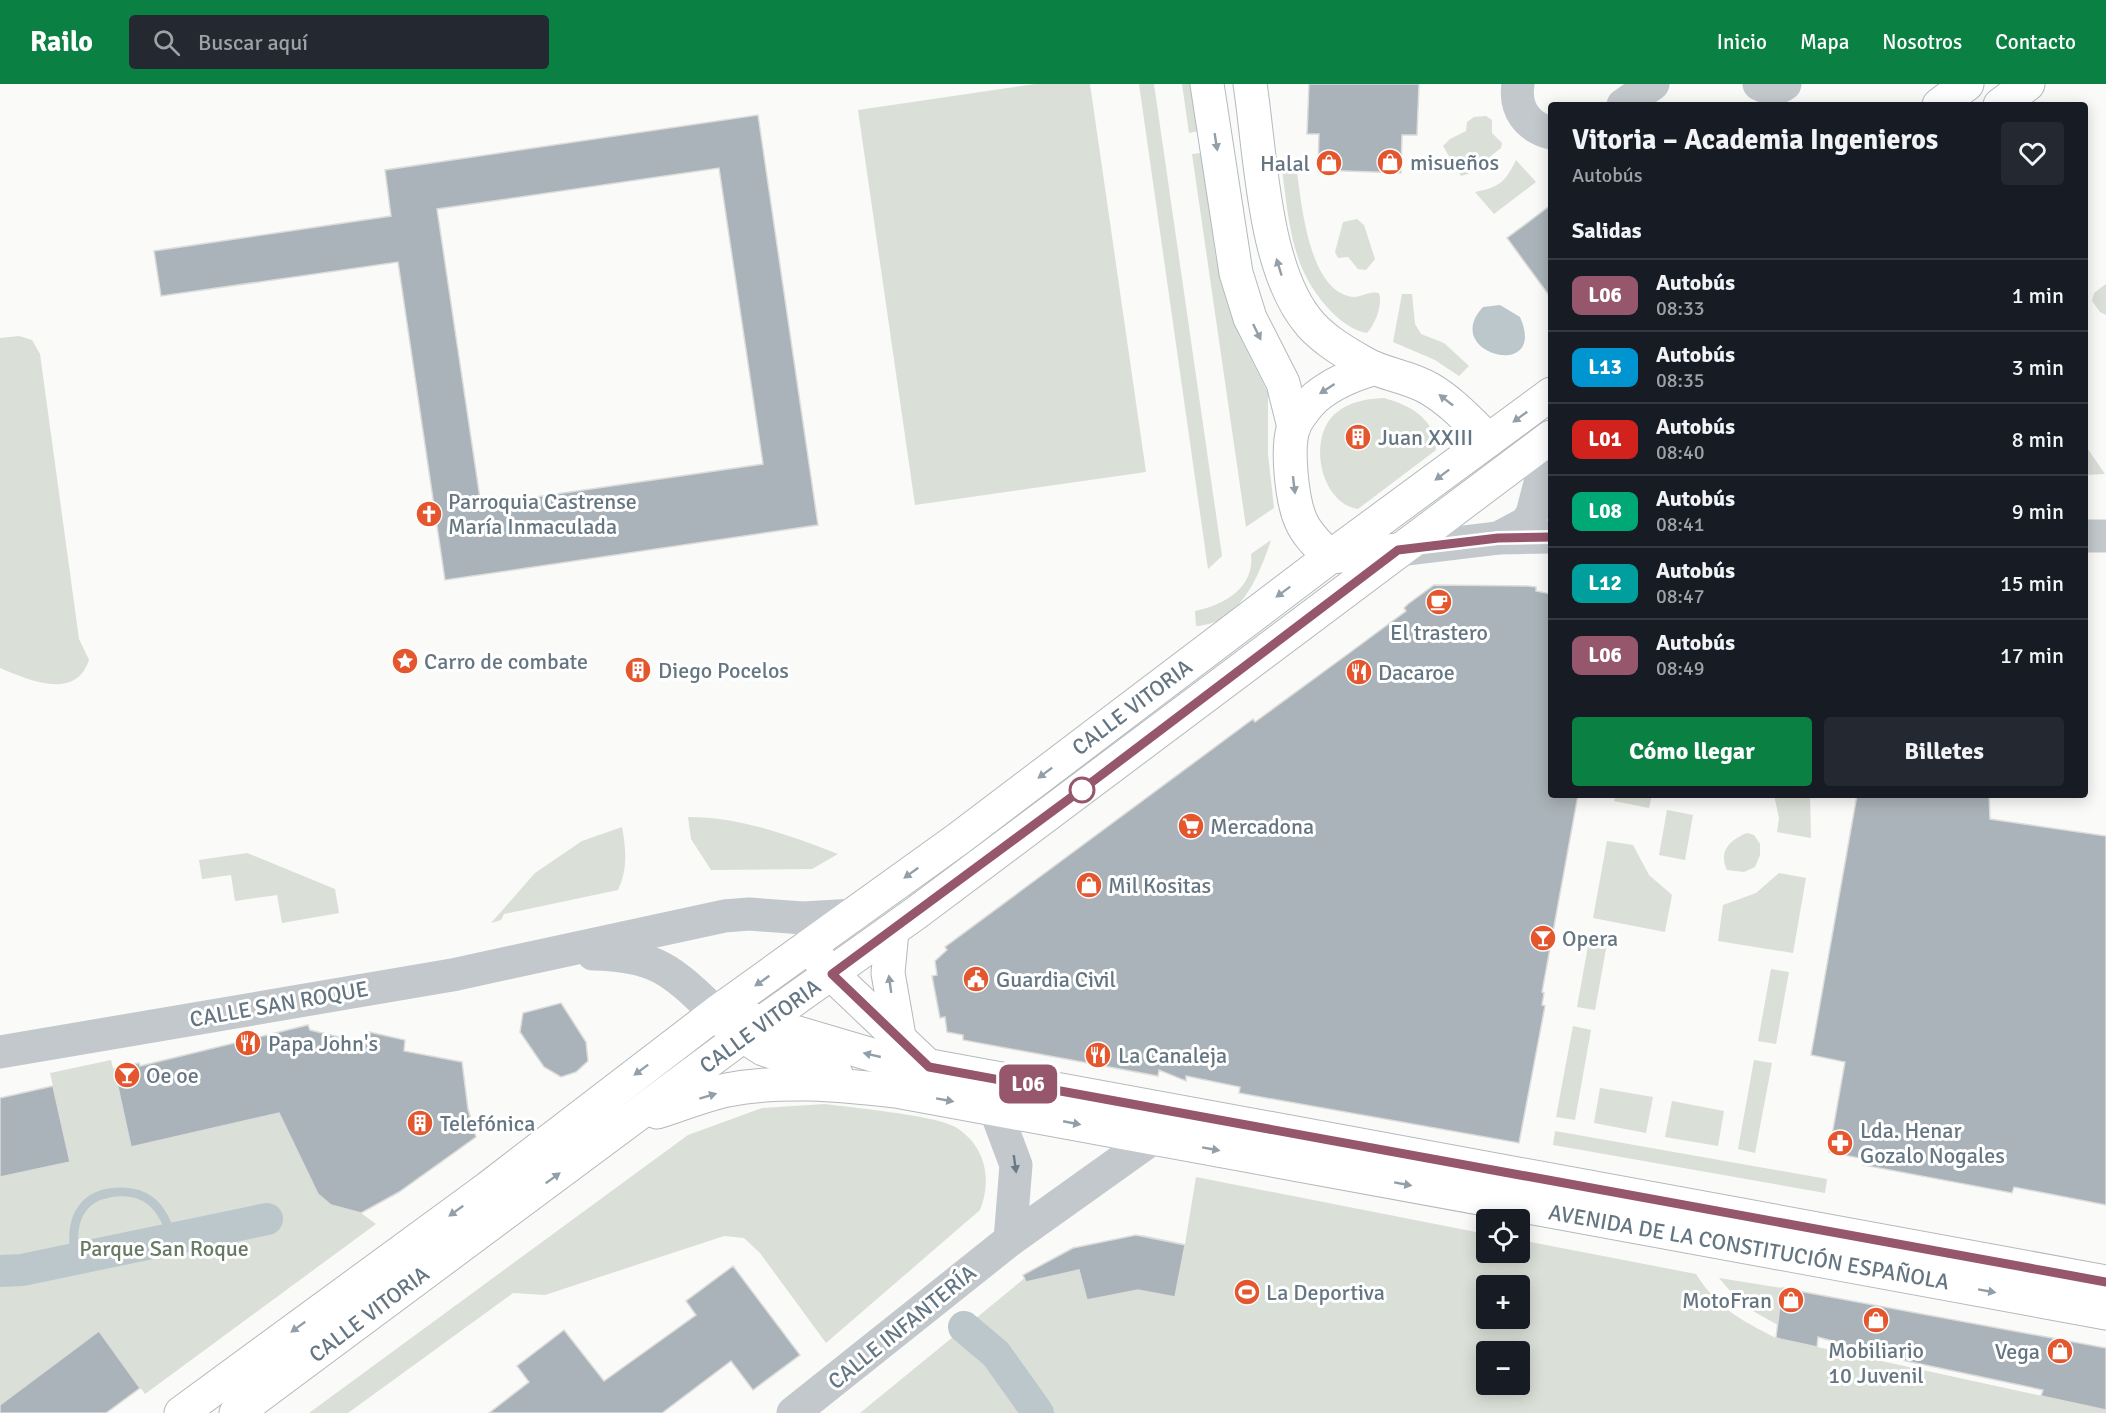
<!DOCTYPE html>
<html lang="es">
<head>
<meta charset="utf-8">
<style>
  body { margin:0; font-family:Signika,sans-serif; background:#242831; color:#f1f3f6; height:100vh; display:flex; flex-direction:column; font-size:22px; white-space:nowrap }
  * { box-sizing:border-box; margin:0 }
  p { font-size:20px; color:#9ea1a6 }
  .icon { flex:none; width:33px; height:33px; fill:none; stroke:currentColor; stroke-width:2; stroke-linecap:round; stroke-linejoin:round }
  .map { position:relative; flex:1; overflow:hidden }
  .side { position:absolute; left:1548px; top:18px; width:540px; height:696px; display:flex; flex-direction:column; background:#171b24; border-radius:6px; box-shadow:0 3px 15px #0003 }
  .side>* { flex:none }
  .badge { padding:0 12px; border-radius:9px; font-size:21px; line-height:39px }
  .tools { position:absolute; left:1476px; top:1125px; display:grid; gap:12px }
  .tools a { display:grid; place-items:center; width:54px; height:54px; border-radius:6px; background:#171b24; box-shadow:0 3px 15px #0003; font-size:30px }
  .map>.badge { position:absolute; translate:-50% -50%; box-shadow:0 0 0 3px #fff }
  h2 { padding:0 24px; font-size:22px; line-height:54px }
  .round { display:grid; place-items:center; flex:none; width:63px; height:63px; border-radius:6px; background:#242831 }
  .head { display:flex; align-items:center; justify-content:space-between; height:102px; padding:0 24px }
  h1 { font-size:28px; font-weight:700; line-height:45px }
  .button { display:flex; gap:12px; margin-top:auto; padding:12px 24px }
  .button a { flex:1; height:69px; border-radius:6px; background:#0b8043; color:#fff; font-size:24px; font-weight:700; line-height:69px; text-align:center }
  .button a+a { background:#242831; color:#f1f3f6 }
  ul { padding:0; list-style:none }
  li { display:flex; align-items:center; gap:18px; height:72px; padding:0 24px; border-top:2px solid #363941 }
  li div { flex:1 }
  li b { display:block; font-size:22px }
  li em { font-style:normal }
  li .badge { min-width:66px; font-weight:700; text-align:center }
  header { display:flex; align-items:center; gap:36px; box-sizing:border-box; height:84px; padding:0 30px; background:#0b8043; color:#fff }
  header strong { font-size:28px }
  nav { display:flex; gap:33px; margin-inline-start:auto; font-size:21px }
  .search { width:420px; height:54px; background:#242831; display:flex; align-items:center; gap:15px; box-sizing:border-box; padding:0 21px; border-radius:6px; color:#9ea1a6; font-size:22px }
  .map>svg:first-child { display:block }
  .green { fill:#dadfd7; fill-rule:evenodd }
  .water { fill:#bbc7cb }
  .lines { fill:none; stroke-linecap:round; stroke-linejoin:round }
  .stream { stroke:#bbc7cb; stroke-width:9 }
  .canal { stroke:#bbc7cb; stroke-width:32 }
  .building { fill:#aab3b9; stroke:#dcdcda; stroke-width:1.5; fill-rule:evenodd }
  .secondary-casing { stroke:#b3babf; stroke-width:35 }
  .highway-casing { stroke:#b4b9bd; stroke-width:35 }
  .street { stroke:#c3c8cc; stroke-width:33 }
  .secondary { stroke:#fff; stroke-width:33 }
  .highway { stroke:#fff; stroke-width:33 }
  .oneway { fill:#939fa8 }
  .oneway2 { fill:#6a7a87 }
  .line-casing { stroke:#fff; stroke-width:14 }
  .line { stroke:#96576d; stroke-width:9 }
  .stop-dot { fill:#fff; stroke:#96576d; stroke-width:3 }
  .labels { text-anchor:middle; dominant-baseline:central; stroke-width:6; stroke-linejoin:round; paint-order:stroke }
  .poi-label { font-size:22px; fill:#657683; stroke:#fff; text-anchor:start }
  .street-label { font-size:22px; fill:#657683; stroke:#fff }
  .park-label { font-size:22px; fill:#687a64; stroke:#fff }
</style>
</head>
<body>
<header>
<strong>Railo</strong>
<div class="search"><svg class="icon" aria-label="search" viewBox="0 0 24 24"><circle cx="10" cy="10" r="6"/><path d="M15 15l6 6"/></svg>Buscar aquí</div>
<nav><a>Inicio</a><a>Mapa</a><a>Nosotros</a><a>Contacto</a></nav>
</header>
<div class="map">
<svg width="2106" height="1329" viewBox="0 0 2106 1329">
  <rect width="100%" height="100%" fill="#fafaf8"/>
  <!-- green -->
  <g class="green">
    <path d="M1035 0H1090L1146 388 915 421 858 26Z"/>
    <path d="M1139 0H1154L1222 472 1208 485Z"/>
    <path d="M1182 0H1191L1199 47 1189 49Z"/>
    <path d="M1486 32 1492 36V49L1502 59 1501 64 1468 90 1461 92 1443 62 1450 55 1466 47 1467 38 1474 33Z"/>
    <path d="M1201 69 1216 173 1230 226 1243 259 1268 309V370L1274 424 1246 443 1192 70Z"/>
    <path d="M1516 76 1536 98 1494 130 1475 108C1499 103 1505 99 1516 76Z"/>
    <path d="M1281 79 1296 80C1301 114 1307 201 1348 212 1359 216 1368 206 1379 209 1383 221 1375 240 1367 249 1338 244 1310 206 1300 179 1288 148 1286 111 1281 79Z"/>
    <path d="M1357 135 1364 141 1375 175 1366 186 1358 185 1348 173 1338 174 1335 168 1343 138Z"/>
    <path d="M2106 200V231L2100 228 2092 217 2094 209Z"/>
    <path d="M1402 210H1412L1415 240 1421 250 1444 259 1469 282 1459 292 1435 276 1393 258Z"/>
    <path d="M19 252 32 256 40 270 79 555 89 576C75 618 27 595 0 584V254Z"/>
    <path d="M1384 314C1410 321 1436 335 1436 366L1358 425C1320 419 1307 353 1336 329 1350 317 1367 315 1384 314Z"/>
    <path d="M2085 361 2105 390 2085 391Z"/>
    <path d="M1271 456C1259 492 1240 540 1196 542L1195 527C1224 521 1255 504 1251 470Z"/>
    <path d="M1616 711H1652L1649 724 1614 717Z"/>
    <path d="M1774 711H1810L1811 754 1777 748 1779 734Z"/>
    <path d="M1667 726 1693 731 1685 776 1659 771Z"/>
    <path d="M688 733C740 733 789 751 838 770L812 785 711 786 691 755Z"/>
    <path d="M622 743C626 765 628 785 618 806L504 830 501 836 491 839 535 789 582 757Z"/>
    <path d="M1747 749 1754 751 1760 760V771L1755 783 1744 788 1727 786C1718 767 1730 756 1747 749Z"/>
    <path d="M1607 757 1633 761 1649 791 1672 811 1665 848 1593 834Z"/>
    <path d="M247 769 335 805 339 829 282 839 277 811 235 817 231 791 202 795 199 776Z"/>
    <path d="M1779 789 1806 794 1793 869 1718 857 1723 821 1756 809Z"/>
    <path d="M1590 851 1608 854 1595 926 1577 923Z"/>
    <path d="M1771 885 1789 888 1776 960 1758 957Z"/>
    <path d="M1573 942 1591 946 1575 1036 1556 1033Z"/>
    <path d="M111 976 132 1063 279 1029 318 1110 331 1121 361 1129 376 1140 145 1310 99 1248 0 1321V1093L70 1078 50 989Z"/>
    <path d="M1754 976 1772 979 1755 1069 1738 1065Z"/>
    <path d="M1600 1004 1653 1013 1646 1049 1594 1039Z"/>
    <path d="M1672 1017 1724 1027 1718 1062 1665 1053Z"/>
    <path d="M825 1020C853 1024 937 1031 957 1044 986 1063 992 1096 980 1126L826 1259 760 1169 744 1154 724 1152 545 1211 513 1209 348 1329H309L688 1051 762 1024Z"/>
    <path d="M1555 1047 1827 1095 1825 1109 1553 1061Z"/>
    <path d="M1196 1093 1486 1150V1168H1520V1156L1696 1190C1718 1225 1741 1236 1776 1254L2106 1326V1329H860L1031 1189 1075 1164 1142 1151 1185 1160ZM1486 1202H1520V1234H1486ZM1486 1268H1520V1300H1486Z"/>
    <path d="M1719 1194 1782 1204 1778 1241 1742 1221Z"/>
  </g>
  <!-- water -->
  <path class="water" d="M1500 221 1520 233C1549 298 1439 270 1483 223Z"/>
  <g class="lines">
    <!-- stream -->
    <path class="stream" d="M74 1175C74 1160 71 1139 82 1125 88 1116 98 1111 109 1109 145 1103 163 1121 172 1155"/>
    <!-- canal -->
    <g class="canal">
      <path d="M0 1187 22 1186 267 1135"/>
      <path d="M964 1243 996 1270 1038 1329"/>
    </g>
  </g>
  <!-- building -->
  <g class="building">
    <path d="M1309 0H1419L1417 51H1402L1401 89 1318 86 1319 50H1307Z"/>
    <path d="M758 31 818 441 445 496 398 178 161 212 154 167 391 132 385 86ZM719 84 763 380 481 421 437 125Z"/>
    <path d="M1551 121V214L1507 154Z"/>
    <path d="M1434 501 1528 502 1536 503V507L1551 510V711H1578L1542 908 1544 909 1542 921 1545 922 1519 1059 1239 1009 1240 1003 1186 992V997L1159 986 1158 992 963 956V951L947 948 945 933 940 934 932 892 937 891 935 877 947 866 945 863 1253 635 1255 638 1352 567 1406 527 1404 524 1408 520Z"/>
    <path d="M1857 711H1989L1990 735 2106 752V1121L2014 1103 2012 1109 1863 1081 1864 1075 1829 1068 1845 978 1811 971Z"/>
    <path d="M561 919 586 958 588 977 576 988 561 993 544 983 520 948 523 929Z"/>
    <path d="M308 941 310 946 368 960 369 948 405 956 404 967 462 978 468 1025 476 1053 399 1108 361 1129 331 1121 318 1110 279 1029 131 1063 114 985 139 979 140 982Z"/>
    <path d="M53 1002 70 1078 0 1093V1014Z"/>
    <path d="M1136 1151 1185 1161 1175 1213 1138 1206 1087 1216 1079 1186 1026 1198 1023 1191 1073 1164Z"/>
    <path d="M733 1182 800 1271 753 1306 731 1277 662 1329H489L529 1298 517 1282 564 1246 604 1297 696 1231 686 1217Z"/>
    <path d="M1782 1204 2106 1264V1326L2041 1312 2043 1306 1892 1274 1818 1253 1817 1263 1776 1254Z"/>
    <path d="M99 1247 140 1304 106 1329H0V1321Z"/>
  </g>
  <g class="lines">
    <defs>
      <g id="secondary">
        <path d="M1207 0 1236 189 1250 234 1283 299 1294 343"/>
        <path d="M1250 0C1261 71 1263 187 1311 241 1326 257 1343 267 1362 278 1383 291 1409 292 1430 305 1452 318 1470 338 1489 356"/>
        <path d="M1373 285C1352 291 1333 299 1316 313 1309 319 1298 333 1294 342 1286 363 1292 417 1301 437 1307 451 1319 462 1330 473L1398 466"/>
      </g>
      <g id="highway">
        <path d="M1939 21 1967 0"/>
        <path d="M2000 21 2028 0"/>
        <path d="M892 847 888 889 899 952"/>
        <path d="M817 873 843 901 929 983"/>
        <path d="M747 934 876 972 2106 1198"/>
        <path d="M728 942 763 965 836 990"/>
        <path d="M657 1028C680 1021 703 1011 727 1006 784 995 839 1001 896 1007L2106 1229"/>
        <path d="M181 1329 488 1104 716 929 958 755 1330 473 1551 310"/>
        <path d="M236 1329 743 952 916 829 1551 353"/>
      </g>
    </defs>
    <!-- secondary casing -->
    <use href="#secondary" class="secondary-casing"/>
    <!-- highway casing -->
    <use href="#highway" class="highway-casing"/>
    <!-- street -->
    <g class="street">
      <path d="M1518 0C1514 26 1528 43 1551 49"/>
      <path d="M1759 0C1768 5 1776 7 1785 0"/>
      <path d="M1623 21 1653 0"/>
      <path d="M2085 452H2106"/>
      <path d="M1498 454 1526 439 1532 430 1551 357"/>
      <path d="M1398 466 1498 454 1551 453"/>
      <path d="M593 870C657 871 672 887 716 929"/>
      <path d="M0 968 452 891 724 832 749 830 803 834 854 831"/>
      <path d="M995 1025 1016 1081 1010 1156"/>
      <path d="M793 1329 1010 1156 1153 1054"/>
    </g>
    <!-- secondary -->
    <use href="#secondary" class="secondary"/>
    <!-- highway -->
    <use href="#highway" class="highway"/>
  </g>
  <!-- one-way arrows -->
  <defs><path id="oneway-solid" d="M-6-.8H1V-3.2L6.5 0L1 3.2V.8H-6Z" transform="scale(1.5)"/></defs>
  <g class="oneway">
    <use href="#oneway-solid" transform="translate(1216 58) rotate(81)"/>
    <use href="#oneway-solid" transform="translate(1279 183) rotate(-107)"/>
    <use href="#oneway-solid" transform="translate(1257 248) rotate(64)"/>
    <use href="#oneway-solid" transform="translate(1327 305) rotate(147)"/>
    <use href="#oneway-solid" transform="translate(1446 316) rotate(-142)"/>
    <use href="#oneway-solid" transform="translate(1520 333) rotate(144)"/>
    <use href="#oneway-solid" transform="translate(1442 391) rotate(143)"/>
    <use href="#oneway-solid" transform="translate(1294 401) rotate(83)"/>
    <use href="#oneway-solid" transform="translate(1283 508) rotate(143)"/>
    <use href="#oneway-solid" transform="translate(1045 689) rotate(143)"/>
    <use href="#oneway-solid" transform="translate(911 789) rotate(144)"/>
    <use href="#oneway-solid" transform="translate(762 897) rotate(145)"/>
    <use href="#oneway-solid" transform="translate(890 900) rotate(-98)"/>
    <use href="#oneway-solid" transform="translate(872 971) rotate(-167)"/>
    <use href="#oneway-solid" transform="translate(641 986) rotate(143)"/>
    <use href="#oneway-solid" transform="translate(708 1012) rotate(-17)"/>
    <use href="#oneway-solid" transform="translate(945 1016) rotate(10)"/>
    <use href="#oneway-solid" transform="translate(1072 1039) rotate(11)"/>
    <use href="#oneway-solid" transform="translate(1211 1065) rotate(10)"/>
    <use href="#oneway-solid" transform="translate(553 1094) rotate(-36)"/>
    <use href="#oneway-solid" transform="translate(1403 1100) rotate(10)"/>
    <use href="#oneway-solid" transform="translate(456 1127) rotate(144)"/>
    <use href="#oneway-solid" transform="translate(1987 1207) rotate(10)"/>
    <use href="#oneway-solid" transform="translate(298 1243) rotate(144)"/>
  </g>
  <use class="oneway2" href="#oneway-solid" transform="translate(1015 1080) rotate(82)"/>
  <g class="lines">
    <defs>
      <path id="line" d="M1551 453 1498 454 1398 466 1096 695 832 890 929 983 2106 1198"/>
    </defs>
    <!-- line casing -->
    <use href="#line" class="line-casing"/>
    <!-- line -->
    <use href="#line" class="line"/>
  </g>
  <!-- icons -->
  <defs>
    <symbol id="shop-disc" viewBox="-11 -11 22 22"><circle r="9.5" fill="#e4572e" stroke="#fff"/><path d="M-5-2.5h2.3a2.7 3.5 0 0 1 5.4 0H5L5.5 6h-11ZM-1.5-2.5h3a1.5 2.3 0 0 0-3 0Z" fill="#fff"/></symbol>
    <symbol id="building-disc" viewBox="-11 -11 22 22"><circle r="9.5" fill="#e4572e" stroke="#fff"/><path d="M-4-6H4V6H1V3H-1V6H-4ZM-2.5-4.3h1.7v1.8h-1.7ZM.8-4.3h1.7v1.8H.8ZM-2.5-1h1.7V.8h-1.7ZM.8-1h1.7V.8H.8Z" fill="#fff"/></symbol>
    <symbol id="church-disc" viewBox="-11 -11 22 22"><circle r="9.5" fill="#e4572e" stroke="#fff"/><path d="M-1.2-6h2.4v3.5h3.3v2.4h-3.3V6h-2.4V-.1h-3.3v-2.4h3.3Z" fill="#fff"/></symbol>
    <symbol id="cafe-disc" viewBox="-11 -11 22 22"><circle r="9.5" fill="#e4572e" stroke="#fff"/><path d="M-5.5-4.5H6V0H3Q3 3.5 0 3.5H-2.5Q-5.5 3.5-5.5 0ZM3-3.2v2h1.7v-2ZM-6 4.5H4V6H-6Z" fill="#fff"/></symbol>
    <symbol id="sight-disc" viewBox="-11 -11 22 22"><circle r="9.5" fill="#e4572e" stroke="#fff"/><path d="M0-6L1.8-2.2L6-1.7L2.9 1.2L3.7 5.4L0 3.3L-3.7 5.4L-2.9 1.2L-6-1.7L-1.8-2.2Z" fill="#fff"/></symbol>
    <symbol id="restaurant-disc" viewBox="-11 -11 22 22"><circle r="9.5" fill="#e4572e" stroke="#fff"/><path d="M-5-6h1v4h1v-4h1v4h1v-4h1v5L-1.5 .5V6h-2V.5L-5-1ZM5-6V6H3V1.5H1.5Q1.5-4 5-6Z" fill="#fff"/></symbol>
    <symbol id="supermarket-disc" viewBox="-11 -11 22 22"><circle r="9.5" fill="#e4572e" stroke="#fff"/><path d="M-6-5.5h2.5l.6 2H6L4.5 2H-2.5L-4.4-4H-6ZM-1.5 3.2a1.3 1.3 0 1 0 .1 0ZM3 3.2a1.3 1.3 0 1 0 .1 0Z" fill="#fff"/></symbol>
    <symbol id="bar-disc" viewBox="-11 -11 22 22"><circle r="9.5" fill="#e4572e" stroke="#fff"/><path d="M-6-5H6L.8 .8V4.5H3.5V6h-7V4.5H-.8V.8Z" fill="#fff"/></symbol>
    <symbol id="civic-disc" viewBox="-11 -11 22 22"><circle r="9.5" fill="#e4572e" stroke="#fff"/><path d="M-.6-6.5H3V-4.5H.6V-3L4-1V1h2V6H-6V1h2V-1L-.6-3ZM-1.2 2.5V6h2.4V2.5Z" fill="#fff"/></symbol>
    <symbol id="pharmacy-disc" viewBox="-11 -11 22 22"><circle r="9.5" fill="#e4572e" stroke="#fff"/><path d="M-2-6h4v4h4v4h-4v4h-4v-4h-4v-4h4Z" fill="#fff"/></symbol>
    <symbol id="stadium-disc" viewBox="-11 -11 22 22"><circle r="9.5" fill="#e4572e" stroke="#fff"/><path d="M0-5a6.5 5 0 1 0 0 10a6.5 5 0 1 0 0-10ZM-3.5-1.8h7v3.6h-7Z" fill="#fff"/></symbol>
  </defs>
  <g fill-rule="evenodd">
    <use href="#shop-disc" x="1375" y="63" width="30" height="30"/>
    <use href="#shop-disc" x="1314" y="64" width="30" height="30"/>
    <use href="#building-disc" x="1343" y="338" width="30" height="30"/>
    <use href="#church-disc" x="414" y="415" width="30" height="30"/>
    <use href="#cafe-disc" x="1424" y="503" width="30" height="30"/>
    <use href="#sight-disc" x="390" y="562" width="30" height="30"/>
    <use href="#building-disc" x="623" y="571" width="30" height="30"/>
    <use href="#restaurant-disc" x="1344" y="573" width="30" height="30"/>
    <use href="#supermarket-disc" x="1176" y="727" width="30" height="30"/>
    <use href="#shop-disc" x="1074" y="786" width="30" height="30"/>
    <use href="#bar-disc" x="1528" y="839" width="30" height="30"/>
    <use href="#civic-disc" x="961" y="880" width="30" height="30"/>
    <use href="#restaurant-disc" x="233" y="944" width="30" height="30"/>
    <use href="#restaurant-disc" x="1083" y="956" width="30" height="30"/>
    <use href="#bar-disc" x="112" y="976" width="30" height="30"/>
    <use href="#building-disc" x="405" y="1024" width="30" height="30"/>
    <use href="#pharmacy-disc" x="1825" y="1044" width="30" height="30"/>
    <use href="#stadium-disc" x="1232" y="1193" width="30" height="30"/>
    <use href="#shop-disc" x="1776" y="1201" width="30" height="30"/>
    <use href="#shop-disc" x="1861" y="1221" width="30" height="30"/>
    <use href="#shop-disc" x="2045" y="1252" width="30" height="30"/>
  </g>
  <!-- markers -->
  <circle class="stop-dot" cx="1082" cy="706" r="12"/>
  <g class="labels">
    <!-- poi labels -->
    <g class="poi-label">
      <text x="1410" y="78">misueños</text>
      <text x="1310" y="79" text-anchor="end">Halal</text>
      <text x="1378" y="353">Juan XXIII</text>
      <text x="448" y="417">Parroquia Castrense<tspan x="448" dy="25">María Inmaculada</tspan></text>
      <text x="1439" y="548" text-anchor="middle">El trastero</text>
      <text x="424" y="577">Carro de combate</text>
      <text x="658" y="586">Diego Pocelos</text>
      <text x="1378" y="588">Dacaroe</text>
      <text x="1210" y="742">Mercadona</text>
      <text x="1108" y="801">Mil Kositas</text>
      <text x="1562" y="854">Opera</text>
      <text x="996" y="895">Guardia Civil</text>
      <text x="268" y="959">Papa John's</text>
      <text x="1118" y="971">La Canaleja</text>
      <text x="146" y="991">Oe oe</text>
      <text x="440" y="1039">Telefónica</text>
      <text x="1860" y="1046">Lda. Henar<tspan x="1860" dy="25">Gozalo Nogales</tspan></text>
      <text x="1266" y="1208">La Deportiva</text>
      <text x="1772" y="1216" text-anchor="end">MotoFran</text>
      <text x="1876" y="1266" text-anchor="middle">Mobiliario<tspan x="1876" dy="25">10 Juvenil</tspan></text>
      <text x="2040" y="1267" text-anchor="end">Vega</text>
    </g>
    <!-- street labels -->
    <g class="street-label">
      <text transform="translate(1132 623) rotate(-37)">CALLE VITORIA</text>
      <text transform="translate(279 920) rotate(-10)">CALLE SAN ROQUE</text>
      <text transform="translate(760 942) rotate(-36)">CALLE VITORIA</text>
      <text transform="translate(1749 1163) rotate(10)">AVENIDA DE LA CONSTITUCIÓN ESPAÑOLA</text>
      <text transform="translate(369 1230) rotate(-37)">CALLE VITORIA</text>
      <text transform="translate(902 1243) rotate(-39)">CALLE INFANTERÍA</text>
    </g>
    <!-- park labels -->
    <g class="park-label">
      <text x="164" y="1164">Parque San Roque</text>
    </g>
  </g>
</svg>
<div class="tools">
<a><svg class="icon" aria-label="locate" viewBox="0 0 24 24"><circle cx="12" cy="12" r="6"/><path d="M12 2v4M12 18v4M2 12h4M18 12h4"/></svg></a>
<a>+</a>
<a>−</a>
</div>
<b class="badge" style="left:1028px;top:1000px;background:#96576d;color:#fff">L06</b>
<section class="side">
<div class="head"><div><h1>Vitoria – Academia Ingenieros</h1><p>Autobús</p></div><a class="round"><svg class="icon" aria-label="heart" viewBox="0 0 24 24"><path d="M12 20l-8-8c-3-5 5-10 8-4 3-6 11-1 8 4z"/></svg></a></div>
<h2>Salidas</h2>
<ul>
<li><span class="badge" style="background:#96576d;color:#fff">L06</span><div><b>Autobús</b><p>08:33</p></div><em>1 min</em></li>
<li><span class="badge" style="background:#0094d1;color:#fff">L13</span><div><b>Autobús</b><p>08:35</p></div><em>3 min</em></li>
<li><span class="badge" style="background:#d1221d;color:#fff">L01</span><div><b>Autobús</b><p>08:40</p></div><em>8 min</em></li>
<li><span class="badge" style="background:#00a876;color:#fff">L08</span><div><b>Autobús</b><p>08:41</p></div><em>9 min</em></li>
<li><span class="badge" style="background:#009e9d;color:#fff">L12</span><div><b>Autobús</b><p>08:47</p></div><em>15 min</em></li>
<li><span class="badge" style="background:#96576d;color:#fff">L06</span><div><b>Autobús</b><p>08:49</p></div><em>17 min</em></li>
</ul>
<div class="button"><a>Cómo llegar</a><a>Billetes</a></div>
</section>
</div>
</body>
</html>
